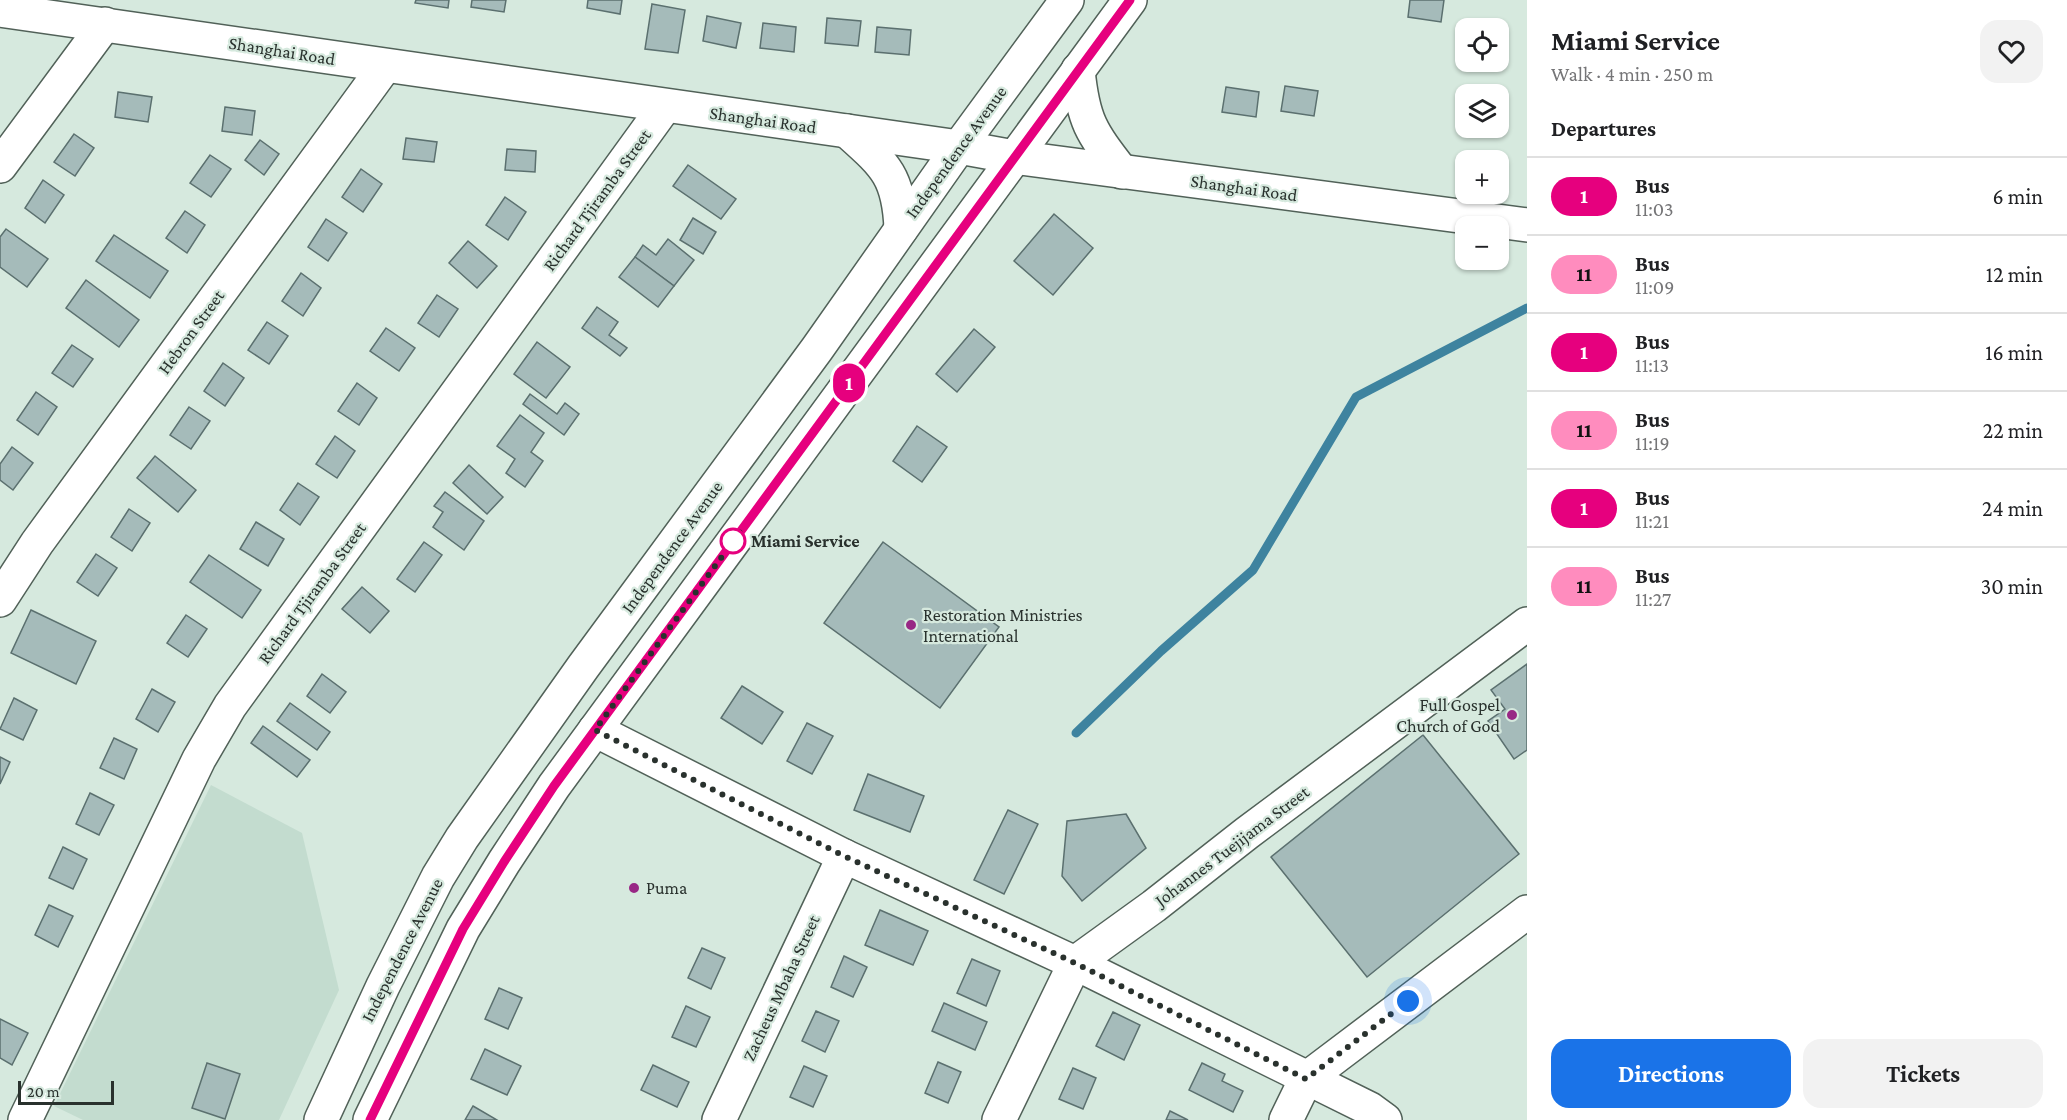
<!DOCTYPE html>
<html lang="en">
<head>
<meta charset="utf-8">
<style>
  body { margin:0; font-family:"Crimson Pro",serif; background:#f2f2f2; color:#202124; height:100vh; display:flex; flex-direction:column; font-size:22px; white-space:nowrap }
  * { box-sizing:border-box; margin:0 }
  p { font-size:20px; color:#757577 }
  .icon { flex:none; width:33px; height:33px; fill:none; stroke:currentColor; stroke-width:2; stroke-linecap:round; stroke-linejoin:round }
  .map { position:relative; flex:1; overflow:hidden }
  .panel { display:flex; flex-direction:column; background:#fff; width:540px }
  .panel>* { flex:none }
  .badge { padding:0 12px; border-radius:20px; font-size:21px; line-height:39px }
  .tools { position:absolute; left:1455px; top:18px; display:grid; gap:12px }
  .tools a { display:grid; place-items:center; width:54px; height:54px; border-radius:12px; background:#fff; box-shadow:0 2px 4px #0004; font-size:30px }
  .scale { position:absolute; left:18px; bottom:15px; width:96px; box-sizing:border-box; padding-left:6px; border:3px solid #29312d; border-top:0; font-size:16px; line-height:21px; white-space:nowrap; color:#29312d; -webkit-text-stroke:4px #d6e9de; paint-order:stroke }
  .you { position:absolute; width:30px; height:30px; margin:-15px; border:4px solid #fff; border-radius:50%; background:#1a73e8; box-shadow:0 0 0 9px #1a73e833 }
  .map>.badge { position:absolute; translate:-50% -50%; box-shadow:0 0 0 3px #fff }
  h2 { padding:0 24px; font-size:22px; line-height:54px }
  .round { display:grid; place-items:center; flex:none; width:63px; height:63px; border-radius:18px; background:#f2f2f2 }
  .overview { display:flex; align-items:center; justify-content:space-between; height:102px; padding:0 24px }
  h1 { font-size:28px; font-weight:700; line-height:45px }
  .button { display:flex; gap:12px; margin-top:auto; padding:12px 24px }
  .button a { flex:1; height:69px; border-radius:18px; background:#1a73e8; color:#fff; font-size:24px; font-weight:700; line-height:69px; text-align:center }
  .button a+a { background:#f2f2f2; color:#202124 }
  ul { padding:0; list-style:none }
  li { display:flex; align-items:center; gap:18px; height:78px; padding:0 24px; border-top:2px solid #e0e0e0 }
  li div { flex:1 }
  li b { display:block; font-size:22px }
  li em { font-style:normal }
  li .badge { min-width:66px; font-weight:700; text-align:center }
  main { display:flex; flex:1; min-height:0 }
  .map>svg:first-child { display:block }
  .built { fill:#c3dccf }
  .lines { fill:none; stroke-linecap:round; stroke-linejoin:round }
  .stream { stroke:#3e839f; stroke-width:9 }
  .building { fill:#a5bbba; stroke:#5b706f; stroke-width:1.5 }
  .minor-casing { stroke:#516158; stroke-width:36 }
  .secondary-casing { stroke:#516158; stroke-width:36 }
  .minor { stroke:#fff; stroke-width:33 }
  .secondary { stroke:#fff; stroke-width:33 }
  .line-casing { stroke:#fff; stroke-width:14 }
  .line { stroke:#e6007e; stroke-width:9 }
  .walk { stroke:#29312d; stroke-width:6; stroke-dasharray:0 10.8 }
  .stop-dot { fill:#fff; stroke:#e6007e; stroke-width:3 }
  .poi-dot { fill:#982785; stroke:#d6e9de; stroke-width:2 }
  .labels { text-anchor:middle; dominant-baseline:central; stroke-width:4.5; stroke-linejoin:round; paint-order:stroke }
  .street-label { font-size:18px; fill:#29312d; stroke:#d6e9de }
  .stop-label { font-size:18px; font-weight:bold; fill:#29312d; stroke:#d6e9de; text-anchor:start }
  .poi-label { font-size:18px; fill:#29312d; stroke:#d6e9de; text-anchor:start }
</style>
</head>
<body>
<main>
<div class="map">
<svg width="1527" height="1120" viewBox="0 0 1527 1120">
  <rect width="100%" height="100%" fill="#d6e9de"/>
  <!-- built -->
  <path class="built" d="M211 785 302 833 339 990 279 1120H83L54 1106Z"/>
  <g class="lines">
    <!-- stream -->
    <path class="stream" d="M1076 733 1161 651 1253 570 1356 397 1527 308"/>
  </g>
  <!-- building -->
  <g class="building">
    <path d="M416 0H449L448 8 415 3Z"/>
    <path d="M472 0H506L504 12 471 7Z"/>
    <path d="M588 0H622L620 14 587 8Z"/>
    <path d="M1410 0H1444L1441 22 1408 17Z"/>
    <path d="M652 4 685 10 678 53 645 49Z"/>
    <path d="M707 16 741 23 736 48 703 41Z"/>
    <path d="M827 18 861 21 858 46 825 43Z"/>
    <path d="M763 23 796 27 794 52 760 48Z"/>
    <path d="M877 27 911 30 909 55 875 52Z"/>
    <path d="M1285 86 1318 91 1314 116 1281 111Z"/>
    <path d="M1226 87 1259 92 1256 117 1222 112Z"/>
    <path d="M118 92 152 97 148 122 115 117Z"/>
    <path d="M225 107 255 111 252 135 222 131Z"/>
    <path d="M74 134 94 148 75 176 54 162Z"/>
    <path d="M406 138 437 142 434 162 403 159Z"/>
    <path d="M260 140 279 154 264 175 245 160Z"/>
    <path d="M507 149 536 151 535 172 505 170Z"/>
    <path d="M210 155 231 169 211 197 190 183Z"/>
    <path d="M688 165 736 199 721 219 673 186Z"/>
    <path d="M361 169 382 184 363 212 342 197Z"/>
    <path d="M43 180 64 195 45 223 25 208Z"/>
    <path d="M505 197 526 212 508 240 486 225Z"/>
    <path d="M185 211 205 225 187 253 166 238Z"/>
    <path d="M1054 214 1093 248 1053 295 1014 261Z"/>
    <path d="M693 218 716 232 703 254 680 240Z"/>
    <path d="M326 219 347 233 328 261 308 247Z"/>
    <path d="M6 229 48 259 27 287 0 267V237Z"/>
    <path d="M114 235 168 271 150 298 96 261Z"/>
    <path d="M668 239 694 260 674 286 635 257 643 245 656 255Z"/>
    <path d="M468 241 497 266 477 288 449 263Z"/>
    <path d="M635 257 674 286 658 307 619 277Z"/>
    <path d="M301 273 321 288 303 316 282 301Z"/>
    <path d="M86 280 139 320 119 347 66 308Z"/>
    <path d="M437 295 458 309 439 337 418 323Z"/>
    <path d="M597 307 618 322 609 335 627 348 620 356 582 328Z"/>
    <path d="M267 322 288 336 269 364 248 350Z"/>
    <path d="M386 328 415 348 399 371 370 351Z"/>
    <path d="M974 329 995 347 957 392 936 374Z"/>
    <path d="M537 342 570 367 546 398 514 374Z"/>
    <path d="M72 345 93 359 73 387 52 373Z"/>
    <path d="M223 363 244 378 225 406 204 391Z"/>
    <path d="M357 383 377 398 359 425 338 411Z"/>
    <path d="M36 392 57 407 38 435 17 420Z"/>
    <path d="M530 394 557 414 565 403 579 414 564 435 523 404Z"/>
    <path d="M189 407 210 421 191 449 170 435Z"/>
    <path d="M520 415 544 433 531 452 543 461 525 487 506 473 515 459 497 446Z"/>
    <path d="M917 426 947 447 922 482 893 461Z"/>
    <path d="M335 436 355 451 337 478 316 464Z"/>
    <path d="M12 447 33 463 13 490 0 480V464Z"/>
    <path d="M155 456 196 490 178 512 137 478Z"/>
    <path d="M469 465 503 497 487 514 453 483Z"/>
    <path d="M298 483 319 497 300 525 280 510Z"/>
    <path d="M445 492 484 521 464 550 433 527 443 512 434 506Z"/>
    <path d="M129 509 150 523 132 551 111 537Z"/>
    <path d="M256 522 284 539 268 566 240 549Z"/>
    <path d="M424 542 442 555 415 592 397 579Z"/>
    <path d="M883 542 999 627 940 708 824 623Z"/>
    <path d="M96 554 117 568 98 596 77 582Z"/>
    <path d="M209 555 261 590 242 618 190 582Z"/>
    <path d="M362 587 389 611 370 633 342 609Z"/>
    <path d="M31 610 96 641 76 684 11 653Z"/>
    <path d="M186 615 207 629 188 657 167 643Z"/>
    <path d="M1527 664V750L1514 759 1488 721 1505 709 1491 690Z"/>
    <path d="M322 674 346 692 330 713 307 696Z"/>
    <path d="M742 686 783 712 762 744 721 718Z"/>
    <path d="M152 689 175 702 158 732 136 719Z"/>
    <path d="M14 698 37 710 23 740 0 729Z"/>
    <path d="M290 703 330 732 317 750 277 721Z"/>
    <path d="M807 723 833 736 812 774 787 761Z"/>
    <path d="M263 726 310 760 297 777 251 743Z"/>
    <path d="M1423 735 1519 854 1367 977 1271 857Z"/>
    <path d="M114 738 137 749 124 779 100 768Z"/>
    <path d="M0 757 10 762 0 784Z"/>
    <path d="M868 774 924 796 910 832 854 810Z"/>
    <path d="M90 793 114 805 99 835 76 824Z"/>
    <path d="M1008 810 1038 824 1004 894 974 880Z"/>
    <path d="M1126 814 1146 848 1082 901 1062 876 1067 821Z"/>
    <path d="M63 847 87 859 73 889 49 878Z"/>
    <path d="M49 905 73 916 58 947 35 935Z"/>
    <path d="M880 910 928 931 913 965 865 945Z"/>
    <path d="M702 948 725 958 711 989 688 978Z"/>
    <path d="M844 956 867 967 853 997 831 987Z"/>
    <path d="M972 959 1000 971 986 1006 957 993Z"/>
    <path d="M499 988 522 998 508 1029 485 1019Z"/>
    <path d="M944 1003 987 1022 975 1050 932 1031Z"/>
    <path d="M686 1006 710 1017 696 1047 672 1037Z"/>
    <path d="M816 1011 839 1021 825 1052 802 1041Z"/>
    <path d="M1113 1012 1140 1025 1124 1060 1096 1046Z"/>
    <path d="M0 1019 28 1033 12 1065 0 1058Z"/>
    <path d="M485 1049 521 1066 507 1095 471 1079Z"/>
    <path d="M938 1062 961 1072 948 1103 925 1093Z"/>
    <path d="M207 1063 240 1074 225 1119 192 1108Z"/>
    <path d="M1202 1063 1225 1074 1222 1081 1243 1091 1233 1112 1189 1090Z"/>
    <path d="M653 1065 689 1082 677 1107 641 1090Z"/>
    <path d="M804 1066 827 1076 813 1107 790 1097Z"/>
    <path d="M1073 1068 1096 1078 1083 1109 1059 1099Z"/>
    <path d="M473 1106 497 1120H465Z"/>
    <path d="M1170 1111 1188 1120H1166Z"/>
  </g>
  <g class="lines">
    <defs>
      <g id="minor">
        <path d="M0 10 959 147 1014 157 1527 225"/>
        <path d="M0 166 105 24"/>
        <path d="M0 600 37 543 385 66"/>
        <path d="M595 730 844 856 1075 963 1370 1109 1385 1120"/>
        <path d="M25 1120 199 759 230 706 665 106"/>
        <path d="M719 1120 844 856"/>
        <path d="M999 1120 1075 963 1154 906 1247 833 1527 624"/>
        <path d="M1286 1120 1306 1079 1527 912"/>
      </g>
      <g id="secondary">
        <path d="M1078 70C1083 121 1091 132 1122 172"/>
        <path d="M847 131C885 165 899 176 901 229"/>
        <path d="M321 1120 383 986 438 877 462 838 583 667 817 349 959 147 1067 0"/>
        <path d="M370 1120 463 929 504 862 554 786 1130 0"/>
      </g>
    </defs>
    <!-- minor casing -->
    <use href="#minor" class="minor-casing"/>
    <!-- secondary casing -->
    <use href="#secondary" class="secondary-casing"/>
    <!-- minor -->
    <use href="#minor" class="minor"/>
    <!-- secondary -->
    <use href="#secondary" class="secondary"/>
  </g>
  <g class="lines">
    <defs>
      <path id="line" d="M370 1120 463 929 504 862 554 786 1130 0"/>
    </defs>
    <!-- line casing -->
    <use href="#line" class="line-casing"/>
    <!-- line -->
    <use href="#line" class="line"/>
    <!-- walk -->
    <path class="walk" d="M733 541 740 532 595 730 844 856 1075 963 1306 1079 1408 1001"/>
  </g>
  <!-- markers -->
  <circle class="stop-dot" cx="733" cy="541" r="12"/>
  <g class="poi-dot">
    <circle cx="911" cy="625" r="6"/>
    <circle cx="1512" cy="715" r="6"/>
    <circle cx="634" cy="888" r="6"/>
  </g>
  <g class="labels">
    <!-- street labels -->
    <g class="street-label">
      <text transform="translate(282 51) rotate(9)">Shanghai Road</text>
      <text transform="translate(763 120) rotate(8)">Shanghai Road</text>
      <text transform="translate(956 152) rotate(-54)">Independence Avenue</text>
      <text transform="translate(1244 188) rotate(8)">Shanghai Road</text>
      <text transform="translate(597 200) rotate(-54)">Richard Tjiramba Street</text>
      <text transform="translate(191 332) rotate(-54)">Hebron Street</text>
      <text transform="translate(672 547) rotate(-54)">Independence Avenue</text>
      <text transform="translate(312 593) rotate(-54)">Richard Tjiramba Street</text>
      <text transform="translate(1232 846) rotate(-37)">Johannes Tuejijama Street</text>
      <text transform="translate(402 950) rotate(-63)">Independence Avenue</text>
      <text transform="translate(781 988) rotate(-65)">Zacheus Mbaha Street</text>
    </g>
    <!-- stop labels -->
    <g class="stop-label">
      <text x="751" y="541">Miami Service</text>
    </g>
    <!-- poi labels -->
    <g class="poi-label">
      <text x="923" y="615">Restoration Ministries<tspan x="923" dy="21">International</tspan></text>
      <text x="1500" y="705" text-anchor="end">Full Gospel<tspan x="1500" dy="21">Church of God</tspan></text>
      <text x="646" y="888">Puma</text>
    </g>
  </g>
</svg>
<div class="tools">
<a><svg class="icon" aria-label="locate" viewBox="0 0 24 24"><circle cx="12" cy="12" r="6"/><path d="M12 2v4M12 18v4M2 12h4M18 12h4"/></svg></a>
<a><svg class="icon" aria-label="layers" viewBox="0 0 24 24"><path d="M12 4l9 5-9 5-9-5zM3 14l9 5 9-5"/></svg></a>
<a>+</a>
<a>−</a>
</div>
<div class="scale">20 m</div>
<div class="you" style="left:1408px;top:1001px"></div>
<b class="badge" style="left:849px;top:383px;background:#e6007e;color:#fff">1</b>
</div>
<section class="panel">
<div class="overview"><div><h1>Miami Service</h1><p>Walk · 4 min · 250 m</p></div><a class="round"><svg class="icon" aria-label="heart" viewBox="0 0 24 24"><path d="M12 20l-8-8c-3-5 5-10 8-4 3-6 11-1 8 4z"/></svg></a></div>
<h2>Departures</h2>
<ul>
<li><span class="badge" style="background:#e6007e;color:#fff">1</span><div><b>Bus</b><p>11:03</p></div><em>6 min</em></li>
<li><span class="badge" style="background:#ff8cbe;color:#111">11</span><div><b>Bus</b><p>11:09</p></div><em>12 min</em></li>
<li><span class="badge" style="background:#e6007e;color:#fff">1</span><div><b>Bus</b><p>11:13</p></div><em>16 min</em></li>
<li><span class="badge" style="background:#ff8cbe;color:#111">11</span><div><b>Bus</b><p>11:19</p></div><em>22 min</em></li>
<li><span class="badge" style="background:#e6007e;color:#fff">1</span><div><b>Bus</b><p>11:21</p></div><em>24 min</em></li>
<li><span class="badge" style="background:#ff8cbe;color:#111">11</span><div><b>Bus</b><p>11:27</p></div><em>30 min</em></li>
</ul>
<div class="button"><a>Directions</a><a>Tickets</a></div>
</section>
</main>
</body>
</html>
